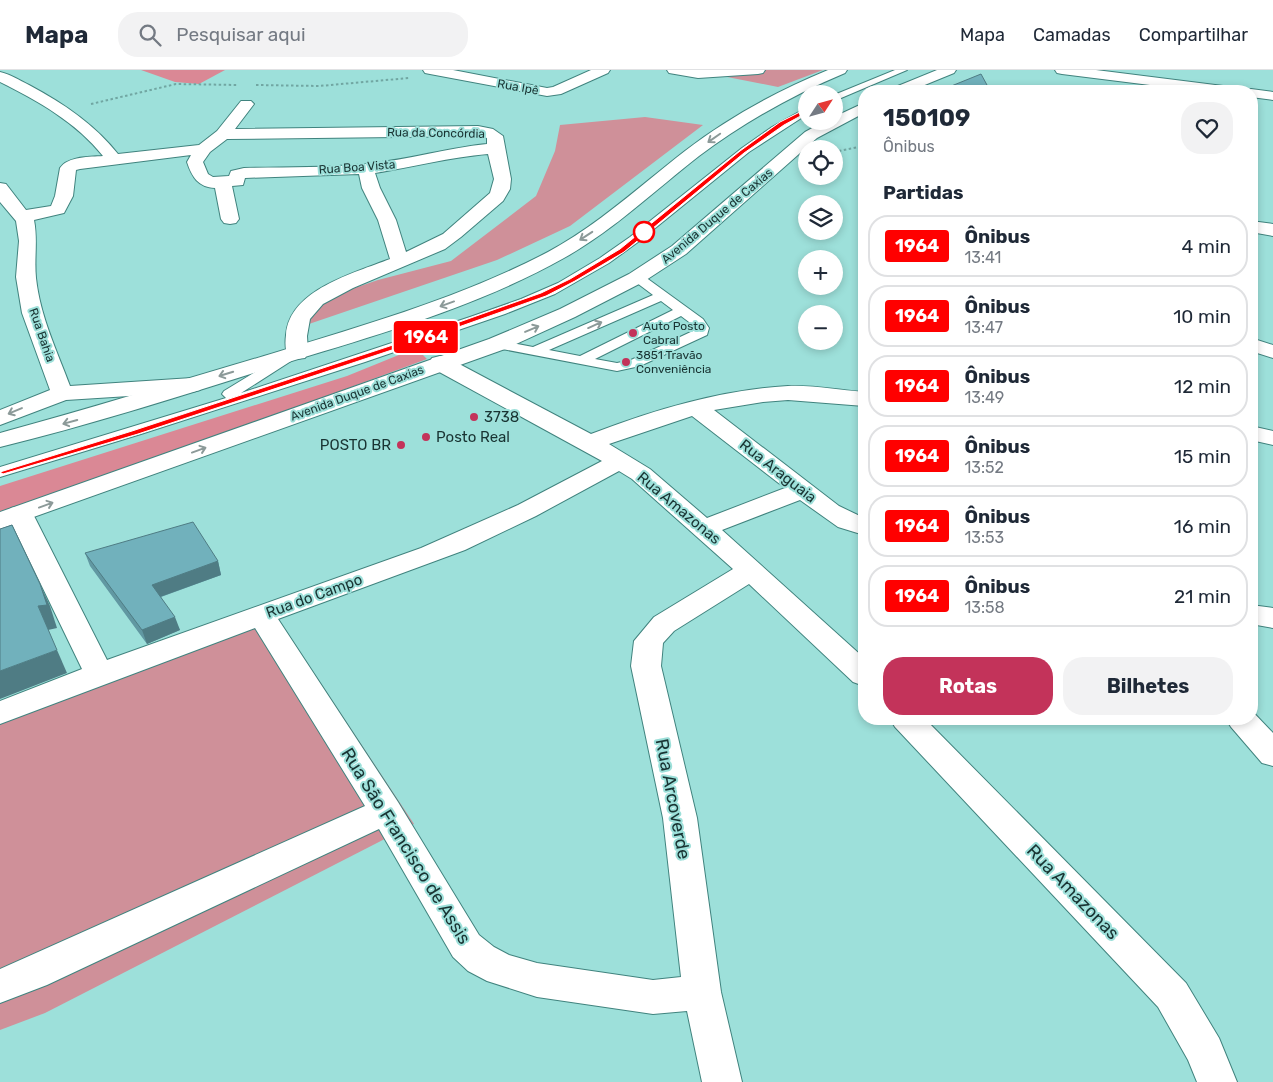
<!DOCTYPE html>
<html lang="pt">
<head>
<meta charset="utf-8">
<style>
  body { margin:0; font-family:Rubik,sans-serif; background:#f2f2f3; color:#1f2937; height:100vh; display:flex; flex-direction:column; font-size:19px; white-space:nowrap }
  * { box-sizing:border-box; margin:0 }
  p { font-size:16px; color:#747a83 }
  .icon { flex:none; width:28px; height:28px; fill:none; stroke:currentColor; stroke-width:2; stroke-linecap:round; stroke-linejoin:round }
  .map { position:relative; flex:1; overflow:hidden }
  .panel { position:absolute; left:858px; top:15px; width:400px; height:640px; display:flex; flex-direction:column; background:#fff; border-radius:20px; box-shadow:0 2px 8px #0003 }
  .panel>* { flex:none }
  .badge { padding:0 10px; border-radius:4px; font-size:18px; line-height:32px }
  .needle { width:32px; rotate:54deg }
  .controls { position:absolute; left:798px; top:15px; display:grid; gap:10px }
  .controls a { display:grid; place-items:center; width:45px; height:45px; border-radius:50%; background:#fff; box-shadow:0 2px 8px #0003; font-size:25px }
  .map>.badge { position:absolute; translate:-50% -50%; box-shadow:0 0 0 2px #fff }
  h2 { padding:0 25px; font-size:19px; line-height:45px }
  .round { display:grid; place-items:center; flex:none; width:52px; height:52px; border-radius:20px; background:#f2f2f3 }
  .headline { display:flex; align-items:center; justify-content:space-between; height:85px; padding:0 25px }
  h1 { font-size:24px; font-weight:700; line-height:38px }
  .action { display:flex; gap:10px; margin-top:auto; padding:10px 25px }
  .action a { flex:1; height:58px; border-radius:20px; background:#c3335a; color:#fff; font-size:20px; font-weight:700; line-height:58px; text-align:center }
  .action a+a { background:#f2f2f3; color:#1f2937 }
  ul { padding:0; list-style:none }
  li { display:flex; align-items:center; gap:15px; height:62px; margin:0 10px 8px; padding:0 15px; border:2px solid #e0e1e3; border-radius:20px }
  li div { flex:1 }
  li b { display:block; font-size:19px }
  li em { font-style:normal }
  li .badge { min-width:55px; font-weight:700; text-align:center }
  header { display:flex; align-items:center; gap:30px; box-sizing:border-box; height:70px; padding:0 25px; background:#fff; border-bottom:1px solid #e0e1e3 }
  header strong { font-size:24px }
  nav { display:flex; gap:28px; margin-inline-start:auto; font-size:18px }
  .search { width:350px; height:45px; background:#f2f2f3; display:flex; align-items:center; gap:12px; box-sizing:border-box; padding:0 18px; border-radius:20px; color:#747a83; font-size:19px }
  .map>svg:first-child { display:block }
  .green { fill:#cf9099 }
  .forest { fill:#da8895 }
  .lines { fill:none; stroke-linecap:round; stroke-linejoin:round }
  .lane-casing { stroke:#40837e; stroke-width:2 }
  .street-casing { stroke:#40837e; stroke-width:2 }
  .highway-casing { stroke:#40837e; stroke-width:2 }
  .path { stroke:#71a6a2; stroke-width:2; stroke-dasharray:2.5 2.5; stroke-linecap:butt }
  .lane { fill:#fff; fill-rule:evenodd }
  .street { fill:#fff; fill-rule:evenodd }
  .highway { fill:#fff; fill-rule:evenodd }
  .wall { fill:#6198a2 }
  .shaded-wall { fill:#4f7c84 }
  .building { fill:#71b1bc; stroke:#4f7c84 }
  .oneway { stroke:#8c9a99 }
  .line { fill:#f00; stroke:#fff }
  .stop-dot { fill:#fff; stroke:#f00; stroke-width:2.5 }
  .poi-dot { fill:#c3335a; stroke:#9de0da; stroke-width:2 }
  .labels { text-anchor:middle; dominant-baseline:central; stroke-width:4; stroke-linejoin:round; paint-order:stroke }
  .far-street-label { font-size:12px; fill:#193433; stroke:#9de0da }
  .far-poi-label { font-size:12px; fill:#193433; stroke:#9de0da; text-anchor:start }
  .poi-label { font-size:15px; fill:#193433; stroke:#9de0da; text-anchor:start }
  .street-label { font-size:15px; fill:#193433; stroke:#9de0da }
  .near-street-label { font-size:18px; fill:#193433; stroke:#9de0da }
</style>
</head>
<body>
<header>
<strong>Mapa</strong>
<div class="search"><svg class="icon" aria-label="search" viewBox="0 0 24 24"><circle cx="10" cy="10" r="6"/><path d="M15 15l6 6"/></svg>Pesquisar aqui</div>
<nav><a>Mapa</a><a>Camadas</a><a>Compartilhar</a></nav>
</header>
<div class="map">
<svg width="1273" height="1012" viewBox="0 0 1273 1012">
  <rect width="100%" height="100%" fill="#9de0da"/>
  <!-- green -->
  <g class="green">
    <path d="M766 0H823L778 17 717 5Z"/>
    <path d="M645 47 703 55 570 156 497 190 306 255 299 237 378 210 451 191 536 126 555 81 560 55Z"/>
    <path d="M275 544 414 754 45 943 0 960V641Z"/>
  </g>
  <!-- forest -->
  <g class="forest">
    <path d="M141 0H225L199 14 175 12Z"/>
    <path d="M416 278 427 289 157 389 0 443V416L347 306Z"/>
  </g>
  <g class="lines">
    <defs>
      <g id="lane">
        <path d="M895 0H907L834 31V25Z"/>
        <path d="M806 38V45L749 82 638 172 609 193 555 224 505 244 365 292 141 364 0 407V397L226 328 222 324 224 321 290 281 295 280 302 284 241 323 470 247 521 229 558 213 600 188 630 167 742 78 772 57Z"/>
        <path d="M637 203 641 204 703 249 709 258 707 265 640 296 617 301 497 278 490 274 497 270 533 277 653 225 633 210 631 207 633 204ZM661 231 673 240 580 286 549 280ZM681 246 693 255 695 260 631 290 617 293 595 289Z"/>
      </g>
      <g id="street">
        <path d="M423 0H453L547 18 553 17 591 0H610L608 3 561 24 547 26 430 4 425 3Z"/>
        <path d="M667 0H765L763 3 758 4 698 8 669 3Z"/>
        <path d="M1055 0H1096L1231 17 1236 18 1238 21H1198L1062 4 1057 3Z"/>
        <path d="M0 2C10 4 19 10 29 15 63 33 94 54 118 84L199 75 217 61 241 31H251L254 34 235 59 478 56 493 59 503 66 511 109 510 119 503 131 461 167 445 179 353 218 323 234 310 249 307 266 308 283 305 288 297 289 289 288C285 281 285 273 286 265 289 220 354 203 390 189L378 150 362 118 359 104 245 108 243 115 232 116 239 149 236 153 230 154 224 153 221 149 215 118C198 117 192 107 187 92L191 85 80 99 76 100 73 126 64 143 34 150C38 170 34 188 36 208 40 246 57 281 70 316L192 308 200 310 203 315 200 320 192 322 66 330 0 355V340L50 320 22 243 16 207 19 171 16 151 0 132V113L6 114 26 140 51 136 55 126 60 98C68 86 90 87 103 86 76 52 38 31 0 12ZM478 66 487 68V74C447 78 408 90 367 94 326 98 285 97 244 98L231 101 229 106 213 107 208 104 203 92 210 82 227 69ZM488 84 494 109 490 123 443 164 406 182 396 150 380 118 375 103C413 97 450 87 488 84Z"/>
        <path d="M1251 19 1273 22V30L1251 27V21H1245Z"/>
        <path d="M1251 151 1273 154V166L1251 162Z"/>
        <path d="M1251 268 1273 275V288L1251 281Z"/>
        <path d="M440 286 448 288 591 364C654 340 720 320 788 316 813 315 839 320 864 322V336L788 330 763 332 714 340 839 436 864 448V465L838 457 800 430 722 460 864 588V616L853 612 749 514 674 561 663 573 661 596 697 748 721 922 742 1012H702L687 941 653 944 537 927 487 911 468 901 453 887 379 759 47 915 0 933V899L365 736 255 558 0 654V631L82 599 7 444 11 438 20 436 29 438 33 444 107 590 421 478 518 435 602 391 432 298 429 293 432 288ZM692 346 785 418 707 448 650 399 609 374ZM619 401 632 409 733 499 654 547 634 571 631 596 663 748 681 907 653 910 537 893 509 885 494 877 479 865 398 732 278 549 465 480 536 446Z"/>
        <path d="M1251 356 1273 361V375L1251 370Z"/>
        <path d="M1251 535 1273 538V558L1251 554Z"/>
        <path d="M1251 640 1273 663V696L1262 693 1231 657 1226 649H1251Z"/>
        <path d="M890 649H925L1186 913 1219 968 1237 1012H1197L1188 990 1158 937 895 657Z"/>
      </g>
      <g id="highway">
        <path d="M828 0H847L845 3C793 25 744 52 699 86 654 121 614 160 564 188 475 238 376 265 279 295 187 324 94 354 0 377V363C89 339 176 312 264 286 361 256 458 229 548 182 598 155 640 116 685 81 728 48 777 21 828 0Z"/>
        <path d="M937 0H956L954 3 910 21H891L893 18Z"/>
        <path d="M864 33V43L817 68 686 184 643 212 575 247 505 279 0 459V442L489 269 560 239 629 204 672 176 805 62 825 51H834V47Z"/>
      </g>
    </defs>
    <!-- lane casing -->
    <use href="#lane" class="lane-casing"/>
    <!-- street casing -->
    <use href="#street" class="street-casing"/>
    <!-- highway casing -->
    <use href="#highway" class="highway-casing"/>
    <!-- path -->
    <g class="path">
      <path d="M256 15 319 16 409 8"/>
      <path d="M91 34 176 14 237 15"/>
      <path d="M834 82 864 76"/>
    </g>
    <!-- lane -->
    <use href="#lane" class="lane"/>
    <!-- street -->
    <use href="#street" class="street"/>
    <!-- highway -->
    <use href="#highway" class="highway"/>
  </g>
  <!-- wall -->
  <path class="wall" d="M85 483 218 491 221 505 161 527 180 560 147 574 90 496Z"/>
  <!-- shaded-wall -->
  <g class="shaded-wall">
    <path d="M987 15 986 21H977Z"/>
    <path d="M218 491 221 505 157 528 152 515Z"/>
    <path d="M40 514 50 536 57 558 48 560 38 536Z"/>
    <path d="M175 547 180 560 147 574 142 560Z"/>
    <path d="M57 580 67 603 0 629V601Z"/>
  </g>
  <!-- building -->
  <g class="building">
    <path d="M981 4 987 15 977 21H939Z"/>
    <path d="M193 452 218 491 152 515 175 547 142 560 85 483Z"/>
    <path d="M12 455 40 514 47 535 38 536 57 580 0 601V459Z"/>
  </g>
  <!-- one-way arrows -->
  <defs><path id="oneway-shaft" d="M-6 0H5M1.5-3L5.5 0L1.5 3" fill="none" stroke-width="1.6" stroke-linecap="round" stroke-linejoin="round" transform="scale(1.25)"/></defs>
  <g class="oneway">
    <use href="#oneway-shaft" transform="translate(714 68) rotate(145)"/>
    <use href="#oneway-shaft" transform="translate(586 166) rotate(147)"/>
    <use href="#oneway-shaft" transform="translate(447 234) rotate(160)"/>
    <use href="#oneway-shaft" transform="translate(595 255) rotate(-24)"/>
    <use href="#oneway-shaft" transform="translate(532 259) rotate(-23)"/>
    <use href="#oneway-shaft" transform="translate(226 304) rotate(163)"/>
    <use href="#oneway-shaft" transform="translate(15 341) rotate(157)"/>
    <use href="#oneway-shaft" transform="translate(70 352) rotate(165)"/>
    <use href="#oneway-shaft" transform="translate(199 380) rotate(-20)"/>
    <use href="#oneway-shaft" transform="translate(46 435) rotate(-20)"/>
  </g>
  <!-- line -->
  <path class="line" d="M806 39 808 42 784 55 744 83 624 182 575 211 546 226 422 270 138 364 3 404 0 402 132 361 417 267 541 223 570 209 620 179 740 81 780 52Z"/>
  <!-- markers -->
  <circle class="stop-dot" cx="644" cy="162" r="10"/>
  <g class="poi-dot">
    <circle cx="633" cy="263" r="5"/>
    <circle cx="626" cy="292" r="5"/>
    <circle cx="474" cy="347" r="5"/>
    <circle cx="426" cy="367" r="5"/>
    <circle cx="401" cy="375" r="5"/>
  </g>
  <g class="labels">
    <!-- far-street labels -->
    <g class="far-street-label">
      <text transform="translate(518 17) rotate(10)">Rua Ipê</text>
      <text transform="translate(436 63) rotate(1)">Rua da Concórdia</text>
      <text transform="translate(357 97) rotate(-4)">Rua Boa Vista</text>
      <text transform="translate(717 146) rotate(-40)">Avenida Duque de Caxias</text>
      <text transform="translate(42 265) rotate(71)">Rua Bahia</text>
      <text transform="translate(357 323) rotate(-20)">Avenida Duque de Caxias</text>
    </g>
    <!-- far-poi labels -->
    <g class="far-poi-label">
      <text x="643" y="256">Auto Posto<tspan x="643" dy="14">Cabral</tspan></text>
      <text x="636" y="285">3851 Travão<tspan x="636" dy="14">Conveniência</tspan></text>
    </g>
    <!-- poi labels -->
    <g class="poi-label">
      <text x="484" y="347">3738</text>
      <text x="436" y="367">Posto Real</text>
      <text x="391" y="375" text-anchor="end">POSTO BR</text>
    </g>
    <!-- street labels -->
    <g class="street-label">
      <text transform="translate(778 401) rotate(38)">Rua Araguaia</text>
      <text transform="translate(679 438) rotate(40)">Rua Amazonas</text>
      <text transform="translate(314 526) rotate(-20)">Rua do Campo</text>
    </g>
    <!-- near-street labels -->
    <g class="near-street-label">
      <text transform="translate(673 729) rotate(79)">Rua Arcoverde</text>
      <text transform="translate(406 776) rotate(58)">Rua São Francisco de Assis</text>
      <text transform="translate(1073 822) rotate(46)">Rua Amazonas</text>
    </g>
  </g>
</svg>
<div class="controls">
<a><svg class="needle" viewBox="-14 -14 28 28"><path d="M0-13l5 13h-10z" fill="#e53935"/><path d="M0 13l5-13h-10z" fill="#747a83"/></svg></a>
<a><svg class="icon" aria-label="locate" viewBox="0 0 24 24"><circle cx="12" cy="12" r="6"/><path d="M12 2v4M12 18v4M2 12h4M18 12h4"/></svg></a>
<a><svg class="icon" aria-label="layers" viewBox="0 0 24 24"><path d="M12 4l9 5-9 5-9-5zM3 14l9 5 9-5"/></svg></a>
<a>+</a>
<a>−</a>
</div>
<b class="badge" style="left:426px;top:267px;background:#f00;color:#fff">1964</b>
<section class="panel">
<div class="headline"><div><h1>150109</h1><p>Ônibus</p></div><a class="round"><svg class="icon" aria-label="heart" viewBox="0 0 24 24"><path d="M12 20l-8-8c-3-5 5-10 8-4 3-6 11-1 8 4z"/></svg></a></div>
<h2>Partidas</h2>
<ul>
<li><span class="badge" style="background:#f00;color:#fff">1964</span><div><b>Ônibus</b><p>13:41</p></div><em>4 min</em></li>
<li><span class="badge" style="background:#f00;color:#fff">1964</span><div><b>Ônibus</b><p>13:47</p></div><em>10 min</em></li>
<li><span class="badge" style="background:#f00;color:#fff">1964</span><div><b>Ônibus</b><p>13:49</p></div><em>12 min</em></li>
<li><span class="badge" style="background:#f00;color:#fff">1964</span><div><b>Ônibus</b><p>13:52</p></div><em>15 min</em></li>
<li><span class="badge" style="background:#f00;color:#fff">1964</span><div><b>Ônibus</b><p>13:53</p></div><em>16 min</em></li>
<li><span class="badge" style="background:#f00;color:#fff">1964</span><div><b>Ônibus</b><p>13:58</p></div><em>21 min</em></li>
</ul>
<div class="action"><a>Rotas</a><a>Bilhetes</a></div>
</section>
</div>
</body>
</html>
